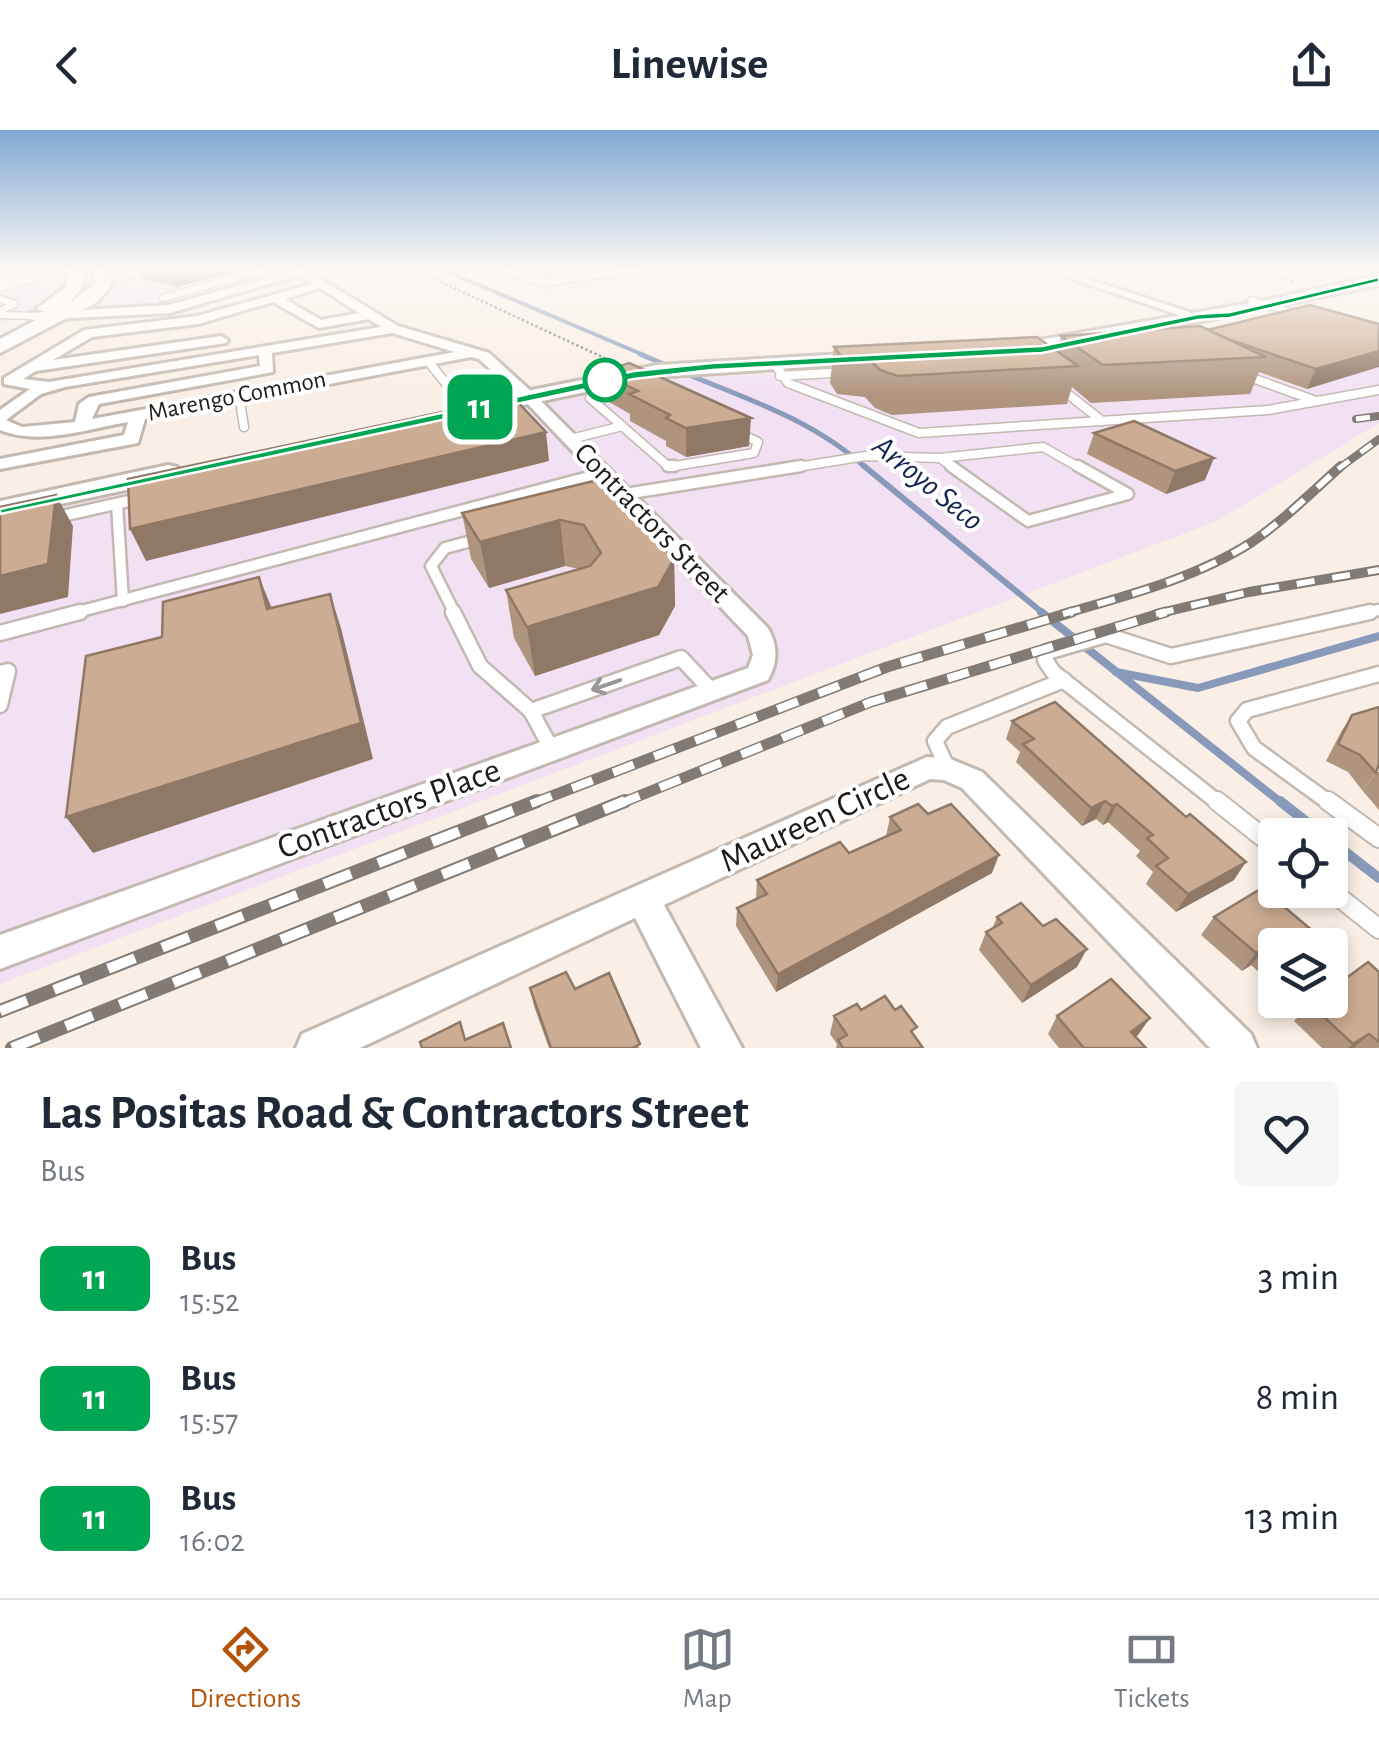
<!DOCTYPE html>
<html lang="en">
<head>
<meta charset="utf-8">
<style>
  body { margin:0; font-family:"Alegreya Sans",sans-serif; background:#f6f6f7; color:#1f2937; height:100vh; display:flex; flex-direction:column; font-size:38px; white-space:nowrap }
  * { box-sizing:border-box; margin:0 }
  p { font-size:32px; color:#747a83 }
  .icon { flex:none; width:55px; height:55px; fill:none; stroke:currentColor; stroke-width:2; stroke-linecap:round; stroke-linejoin:round }
  .map { position:relative; height:918px; overflow:hidden }
  .drawer { display:flex; flex-direction:column; background:#fff; flex:1 }
  .drawer>* { flex:none }
  .badge { padding:0 20px; border-radius:15px; font-size:35px; line-height:65px }
  .buttons { position:absolute; left:1258px; top:688px; display:grid; gap:20px }
  .buttons a { display:grid; place-items:center; width:90px; height:90px; border-radius:10px; background:#fff; box-shadow:0 5px 15px #0003; font-size:50px }
  .map>.badge { position:absolute; translate:-50% -50%; box-shadow:0 0 0 5px #fff }
  .round { display:grid; place-items:center; flex:none; width:105px; height:105px; border-radius:10px; background:#f6f6f7 }
  .overview { display:flex; align-items:center; justify-content:space-between; height:170px; padding:0 40px }
  h1 { font-size:48px; font-weight:700; line-height:75px }
  ul { padding:0; list-style:none }
  li { display:flex; align-items:center; gap:30px; height:120px; padding:0 40px }
  li div { flex:1 }
  li b { display:block; font-size:38px }
  li em { font-style:normal }
  li .badge { min-width:110px; font-weight:700; text-align:center }
  header { display:flex; justify-content:space-between; align-items:center; height:130px; padding:0 40px; background:#fff; font-size:45px; font-weight:700 }
  .tabs { display:flex; justify-content:space-around; align-items:center; height:140px; border-top:2px solid #e0e1e3; background:#fff; font-size:28px; color:#747a83 }
  .tabs a { display:grid; justify-items:center; gap:5px }
  .tabs .current { color:#b45309 }
  .map>svg:first-child { display:block }
  .commercial { fill:#f2e1f3 }
  .lines { fill:none; stroke-linecap:round; stroke-linejoin:round }
  .stream-far4 { stroke:#8899b9; stroke-width:4 }
  .stream-far3 { stroke:#8899b9; stroke-width:5 }
  .stream-far2 { stroke:#8899b9; stroke-width:6 }
  .stream-far1 { stroke:#8899b9; stroke-width:8 }
  .stream { stroke:#8899b9; stroke-width:10 }
  .lane-far4-casing { stroke:#c3b9b1; stroke-width:9 }
  .lane-far3-casing { stroke:#c3b9b1; stroke-width:11 }
  .lane-far2-casing { stroke:#c3b9b1; stroke-width:15 }
  .lane-far1-casing { stroke:#c3b9b1; stroke-width:19 }
  .lane-casing { stroke:#c3b9b1; stroke-width:22 }
  .street-casing { stroke:#c3b9b1; stroke-width:6 }
  .secondary-casing { stroke:#c3b9b1; stroke-width:6 }
  .path { stroke:#827b76; stroke-width:2.5; stroke-dasharray:2.5 2.5; stroke-linecap:butt }
  .lane-far4 { stroke:#fff; stroke-width:6 }
  .lane-far3 { stroke:#fff; stroke-width:8 }
  .lane-far2 { stroke:#fff; stroke-width:10 }
  .lane-far1 { stroke:#fff; stroke-width:14 }
  .lane { stroke:#fff; stroke-width:18 }
  .street { fill:#fff; fill-rule:evenodd }
  .secondary { fill:#fff; fill-rule:evenodd }
  .rail-far3-casing { stroke:#827b75; stroke-width:8 }
  .rail-far2-casing { stroke:#827b75; stroke-width:10 }
  .rail-far1-casing { stroke:#827b75; stroke-width:11 }
  .rail-casing { stroke:#827b75; stroke-width:14 }
  .rail-far3 { stroke:#fff; stroke-width:5; stroke-dasharray:14; stroke-linecap:butt }
  .rail-far2 { stroke:#fff; stroke-width:6; stroke-dasharray:18; stroke-linecap:butt }
  .rail-far1 { stroke:#fff; stroke-width:8; stroke-dasharray:22; stroke-linecap:butt }
  .rail { stroke:#fff; stroke-width:10; stroke-dasharray:29; stroke-linecap:butt }
  .wall { fill:#af947e }
  .shaded-wall { fill:#8f7866 }
  .building { fill:#ccac92; stroke:#8f7866; stroke-width:2.5 }
  .oneway { stroke:#9a9897 }
  .line { fill:#00a651; stroke:#fff; stroke-width:2.5 }
  .stop-dot { fill:#fff; stroke:#00a651; stroke-width:5 }
  .labels { text-anchor:middle; dominant-baseline:central; stroke-width:8; stroke-linejoin:round; paint-order:stroke }
  .far-street-label { font-size:25px; fill:#1f1b18; stroke:#fff }
  .street-label { font-size:30px; fill:#1f1b18; stroke:#fff }
  .water-label { font-size:32px; font-style:italic; fill:#132651; stroke:#fff }
  .near-street-label { font-size:35px; fill:#1f1b18; stroke:#fff }
</style>
</head>
<body>
<header><svg class="icon" aria-label="back" viewBox="0 0 24 24"><path d="M15 5l-7 7 7 7"/></svg>Linewise<svg class="icon" aria-label="share" viewBox="0 0 24 24"><path d="M12 15V3M7 8l5-5 5 5M5 13v7h14v-7"/></svg></header>
<div class="map">
<svg width="1379" height="918" viewBox="0 0 1379 918">
  <rect width="100%" height="100%" fill="#f9efe6"/>
  <!-- commercial -->
  <g class="commercial">
    <path d="M21 139H291L145 176 34 177 0 196V143Z"/>
    <path d="M483 139H718L548 163Z"/>
    <path d="M1379 201V293L1217 391 0 854V390L605 259 665 250 1118 223Z"/>
  </g>
  <g class="lines">
    <!-- stream-far4 -->
    <path class="stream-far4" d="M441 139 646 226"/>
    <!-- stream-far3 -->
    <g class="stream-far3">
      <path d="M640 224 673 238"/>
      <path d="M684 243C748 269 815 291 867 339"/>
    </g>
    <!-- stream-far2 -->
    <path class="stream-far2" d="M864 336 1044 484"/>
    <!-- stream-far1 -->
    <g class="stream-far1">
      <path d="M1041 482 1283 674"/>
      <path d="M1116 542 1198 558 1379 506"/>
    </g>
    <!-- stream -->
    <g class="stream">
      <path d="M1280 671 1323 705"/>
      <path d="M1330 710 1379 748"/>
    </g>
    <defs>
      <g id="lane-far4">
        <path d="M505 139 541 153 641 139"/>
        <path d="M104 149 169 139"/>
        <path d="M0 152 29 150 0 158"/>
        <path d="M163 168 266 139"/>
        <path d="M0 169 15 174 0 181"/>
        <path d="M1251 170 1298 184"/>
        <path d="M0 185 34 186"/>
      </g>
      <g id="lane-far3">
        <path d="M428 231 451 260"/>
        <path d="M774 233 788 253 919 303 1268 280 1379 260"/>
        <path d="M1244 245 1316 271"/>
        <path d="M780 246 846 242"/>
        <path d="M1059 257 1102 291"/>
        <path d="M239 265 244 297"/>
        <path d="M590 268 669 337 754 323 758 312 739 303"/>
        <path d="M571 309 622 296"/>
        <path d="M940 328 955 339"/>
        <path d="M940 328 1043 317 1082 339"/>
        <path d="M785 339 865 326 940 328"/>
      </g>
      <g id="lane-far2">
        <path d="M668 336H674"/>
        <path d="M951 336 1028 391 1128 364 1078 336"/>
        <path d="M625 364 801 336"/>
        <path d="M117 374 123 471"/>
        <path d="M53 388 142 368"/>
        <path d="M70 484 604 343"/>
        <path d="M455 484 431 436 445 418 479 409"/>
        <path d="M1359 484 1379 480"/>
      </g>
      <g id="lane-far1">
        <path d="M453 482 480 536 531 581 552 620"/>
        <path d="M0 503 80 482"/>
        <path d="M0 543 8 541 0 575"/>
        <path d="M531 581 681 528 712 561"/>
        <path d="M948 639 935 611 947 597 1064 550"/>
        <path d="M1220 674 1053 542 1045 530 1047 522 1106 505 1171 526 1370 482"/>
        <path d="M1331 674 1254 618 1238 591 1247 580 1379 544"/>
      </g>
      <g id="lane">
        <path d="M1217 671 1275 717"/>
        <path d="M1328 671 1379 708"/>
        <path d="M1330 760 1379 799"/>
      </g>
      <g id="street">
        <path d="M296 139H312L309 142 398 196 489 223 534 264 768 498C778 516 778 532 768 550L0 839V805L748 538 753 525 748 506 524 270 479 229 471 227 145 289 138 313 0 339V329L124 305 128 292C87 299 40 316 0 300V280L30 259 4 254V248L84 200 197 186 312 154 299 145 170 183 34 190 30 189V183L169 175ZM320 158 359 183 321 190 285 169ZM273 172 319 198 369 189 381 197 49 252 23 249 36 241 226 213 228 210 221 206 53 230 92 207 198 194ZM392 203 455 222 92 289 99 274 273 242 272 223ZM259 225 260 236 89 267 79 274 75 292 22 297 6 290 41 264 65 257Z"/>
        <path d="M1043 139H1058L1204 187 1194 190Z"/>
        <path d="M927 627 948 628 982 642 1251 904 1257 918H1210L962 658 944 650 930 649 664 775 742 918H701L635 788 360 918H296L302 904Z"/>
      </g>
      <g id="secondary">
        <path d="M55 139H74L84 145 83 157 69 173 96 153 90 139H104L112 154 97 172 0 223V209L49 183 36 179 66 157 68 147Z"/>
        <path d="M1379 145V155L1035 225 1011 227 1001 221 1011 215 1267 170Z"/>
        <path d="M877 222 887 228 884 232 657 247 471 286 460 279 471 272 657 235Z"/>
        <path d="M168 335 177 337 181 343 177 349 0 387V371Z"/>
      </g>
    </defs>
    <!-- lane-far4 casing -->
    <use href="#lane-far4" class="lane-far4-casing"/>
    <!-- lane-far3 casing -->
    <use href="#lane-far3" class="lane-far3-casing"/>
    <!-- lane-far2 casing -->
    <use href="#lane-far2" class="lane-far2-casing"/>
    <!-- lane-far1 casing -->
    <use href="#lane-far1" class="lane-far1-casing"/>
    <!-- lane casing -->
    <use href="#lane" class="lane-casing"/>
    <!-- street casing -->
    <use href="#street" class="street-casing"/>
    <!-- secondary casing -->
    <use href="#secondary" class="secondary-casing"/>
    <!-- path -->
    <g class="path">
      <path d="M413 139 613 232"/>
      <path d="M1269 139 1294 153"/>
    </g>
    <!-- lane-far4 -->
    <use href="#lane-far4" class="lane-far4"/>
    <!-- lane-far3 -->
    <use href="#lane-far3" class="lane-far3"/>
    <!-- lane-far2 -->
    <use href="#lane-far2" class="lane-far2"/>
    <!-- lane-far1 -->
    <use href="#lane-far1" class="lane-far1"/>
    <!-- lane -->
    <use href="#lane" class="lane"/>
    <!-- street -->
    <use href="#street" class="street"/>
    <!-- secondary -->
    <use href="#secondary" class="secondary"/>
    <defs>
      <g id="rail-far3">
        <path d="M1356 289 1379 286"/>
        <path d="M1338 339 1379 309"/>
      </g>
      <g id="rail-far2">
        <path d="M1063 484C1126 466 1196 448 1252 412 1284 390 1312 362 1341 336"/>
        <path d="M1156 484 1249 462 1379 440"/>
      </g>
      <g id="rail-far1">
        <path d="M531 674 887 537 1072 482"/>
        <path d="M619 674 871 572 1166 482"/>
      </g>
      <g id="rail">
        <path d="M0 881 537 671"/>
        <path d="M12 918 625 671"/>
      </g>
    </defs>
    <!-- rail-far3 casing -->
    <use href="#rail-far3" class="rail-far3-casing"/>
    <!-- rail-far2 casing -->
    <use href="#rail-far2" class="rail-far2-casing"/>
    <!-- rail-far1 casing -->
    <use href="#rail-far1" class="rail-far1-casing"/>
    <!-- rail casing -->
    <use href="#rail" class="rail-casing"/>
    <!-- rail-far3 -->
    <use href="#rail-far3" class="rail-far3"/>
    <!-- rail-far2 -->
    <use href="#rail-far2" class="rail-far2"/>
    <!-- rail-far1 -->
    <use href="#rail-far1" class="rail-far1"/>
    <!-- rail -->
    <use href="#rail" class="rail"/>
  </g>
  <!-- wall -->
  <g class="wall">
    <path d="M140 139H242L176 157 144 150Z"/>
    <path d="M1379 194 1307 259 1259 242 1250 264 1091 273 1072 257 1067 274 892 285 875 278 865 267 837 264 830 253 834 217 1057 221 1061 206Z"/>
    <path d="M600 242 749 316 686 327 666 316V311L630 291V284L602 268Z"/>
    <path d="M1094 303 1205 350 1166 364 1087 324Z"/>
    <path d="M602 349 674 429 675 476 659 505 535 546 514 508 506 460 579 439 565 436 489 458 471 429 462 383Z"/>
    <path d="M1352 585 1376 643 1362 660 1348 642 1326 631 1341 602Z"/>
    <path d="M1012 591 1234 750 1176 782 1146 754 1153 742 1136 726 1140 721 1108 692 1103 695 1096 689 1082 696 1016 632 1020 622 1006 609Z"/>
    <path d="M1377 642H1379V680L1362 660Z"/>
    <path d="M928 684 992 743 776 862 736 796 737 778 756 769 757 750 849 723 886 706 890 687Z"/>
    <path d="M997 787 1077 837 1022 873 979 820 986 802 992 799Z"/>
    <path d="M1214 787 1275 815V856L1251 835 1242 841 1201 805Z"/>
    <path d="M1379 842V918H1322L1294 891 1310 874Z"/>
    <path d="M530 858 640 918H549L534 876Z"/>
    <path d="M861 880 914 906 923 918H836L837 914 830 904 834 886Z"/>
    <path d="M1057 886 1138 905 1136 907 1146 918H1059L1048 904Z"/>
  </g>
  <!-- shaded-wall -->
  <g class="shaded-wall">
    <path d="M169 139H242L176 157Z"/>
    <path d="M546 139H596L546 145Z"/>
    <path d="M1379 221V237L1307 259 1316 239Z"/>
    <path d="M751 288 749 316 686 327V298Z"/>
    <path d="M546 302 549 331 146 431 130 399Z"/>
    <path d="M1214 328 1205 350 1166 364 1175 341Z"/>
    <path d="M56 365 73 396 68 467 0 484V446Z"/>
    <path d="M560 390 565 436 489 458 480 412Z"/>
    <path d="M674 429 675 476 659 505 535 546 527 497Z"/>
    <path d="M259 447 273 481 267 479Z"/>
    <path d="M330 464 341 498 373 629 93 723 66 687Z"/>
    <path d="M1105 671 1096 689 1082 696 1091 678Z"/>
    <path d="M1117 674 1108 692 1103 695 1112 676Z"/>
    <path d="M999 725 992 743 776 862 778 844Z"/>
    <path d="M1246 732 1234 750 1176 782 1188 764Z"/>
    <path d="M1266 817 1251 835 1242 841 1256 823Z"/>
    <path d="M1087 819 1077 837 1022 873 1031 855Z"/>
    <path d="M1150 888 1138 905 1120 918 1131 902Z"/>
    <path d="M1369 904 1354 918H1348L1353 914Z"/>
  </g>
  <!-- building -->
  <g class="building">
    <path d="M1310 175 1379 194V221L1316 239 1225 208 1207 200Z"/>
    <path d="M1200 196 1266 227 1103 235 1061 206Z"/>
    <path d="M1037 207 1078 236 898 246 880 240 870 230 841 226 834 217Z"/>
    <path d="M629 233 751 288 686 298 666 288 670 285 629 264 638 261 600 242Z"/>
    <path d="M513 267 546 302 130 399 128 349Z"/>
    <path d="M1134 291 1214 328 1175 341 1094 303Z"/>
    <path d="M602 349 674 429 658 457 527 497 506 460 590 436 601 423 584 395 560 390 480 412 462 383Z"/>
    <path d="M56 365 48 434 0 446V377Z"/>
    <path d="M259 447 267 479 330 464 361 593 66 687 86 526 162 507 163 472Z"/>
    <path d="M1055 572 1186 687 1190 684 1246 732 1188 764 1156 736 1168 728 1147 708 1153 705 1117 674 1112 676 1105 671 1091 678 1023 614 1034 609 1012 591Z"/>
    <path d="M1379 577V634L1376 643 1360 625 1338 614 1352 585Z"/>
    <path d="M918 674 928 684 951 674 999 725 778 844 737 778 767 764 757 750 840 712 849 723 901 700 890 687Z"/>
    <path d="M1262 758 1327 813 1324 815H1275V825L1266 817 1256 823 1214 787Z"/>
    <path d="M1021 773 1043 796 1056 789 1087 819 1031 855 986 802 1002 793 997 787Z"/>
    <path d="M1368 832 1379 842V912L1369 904 1353 914 1310 874 1316 870H1330V860Z"/>
    <path d="M566 842 575 859 609 843 640 914 633 918H551L530 858Z"/>
    <path d="M1111 849 1150 888 1131 902 1146 918H1084L1057 886Z"/>
    <path d="M885 866 895 880 901 876 917 897 911 901 923 918H843L838 910 847 905 834 886 857 874 861 880Z"/>
    <path d="M460 892 465 910 503 893 511 918H422L420 912Z"/>
  </g>
  <!-- one-way arrows -->
  <defs><path id="oneway-shaft" d="M-6 0H5M1.5-3L5.5 0L1.5 3" fill="none" stroke-width="1.6" stroke-linecap="round" stroke-linejoin="round" transform="scale(2.5)"/></defs>
  <use class="oneway" href="#oneway-shaft" transform="translate(606 555) rotate(161)"/>
  <!-- sky -->
  <linearGradient id="sky" x2="0" y2="1"><stop stop-color="#81a9d5"/><stop offset="0.52" stop-color="#fcf8f4"/><stop offset="1" stop-color="#fcf8f4" stop-opacity="0"/></linearGradient>
  <rect width="1379" height="267" fill="url(#sky)"/>
  <!-- line -->
  <path class="line" d="M1379 147V152L1230 188 1198 190 1042 223 712 240 634 249 0 384V379L634 241 712 233 1042 216 1198 184 1230 182Z"/>
  <!-- markers -->
  <circle class="stop-dot" cx="605" cy="250" r="20"/>
  <g class="labels">
    <!-- far-street labels -->
    <g class="far-street-label">
      <text transform="translate(237 266) rotate(-11)">Marengo Common</text>
    </g>
    <!-- street labels -->
    <g class="street-label">
      <text transform="translate(652 393) rotate(46)">Contractors Street</text>
    </g>
    <!-- water labels -->
    <g class="water-label">
      <text transform="translate(928 353) rotate(39)">Arroyo Seco</text>
    </g>
    <!-- near-street labels -->
    <g class="near-street-label">
      <text transform="translate(389 679) rotate(-20)">Contractors Place</text>
      <text transform="translate(815 690) rotate(-25)">Maureen Circle</text>
    </g>
  </g>
</svg>
<div class="buttons">
<a><svg class="icon" aria-label="locate" viewBox="0 0 24 24"><circle cx="12" cy="12" r="6"/><path d="M12 2v4M12 18v4M2 12h4M18 12h4"/></svg></a>
<a><svg class="icon" aria-label="layers" viewBox="0 0 24 24"><path d="M12 4l9 5-9 5-9-5zM3 14l9 5 9-5"/></svg></a>
</div>
<b class="badge" style="left:480px;top:277px;background:#00a651;color:#fff">11</b>
</div>
<section class="drawer">
<div class="overview"><div><h1>Las Positas Road &amp; Contractors Street</h1><p>Bus</p></div><a class="round"><svg class="icon" aria-label="heart" viewBox="0 0 24 24"><path d="M12 20l-8-8c-3-5 5-10 8-4 3-6 11-1 8 4z"/></svg></a></div>
<ul>
<li><span class="badge" style="background:#00a651;color:#fff">11</span><div><b>Bus</b><p>15:52</p></div><em>3 min</em></li>
<li><span class="badge" style="background:#00a651;color:#fff">11</span><div><b>Bus</b><p>15:57</p></div><em>8 min</em></li>
<li><span class="badge" style="background:#00a651;color:#fff">11</span><div><b>Bus</b><p>16:02</p></div><em>13 min</em></li>
</ul>
</section>
<nav class="tabs">
<a class="current"><svg class="icon" aria-label="directions" viewBox="0 0 24 24"><path d="M12 3l9 9-9 9-9-9zM9 14v-3h6M13 9l2 2-2 2"/></svg>Directions</a>
<a><svg class="icon" aria-label="map" viewBox="0 0 24 24"><path d="M3 6l6-2 6 2 6-2v14l-6 2-6-2-6 2zM9 4v14M15 6v14"/></svg>Map</a>
<a><svg class="icon" aria-label="tickets" viewBox="0 0 24 24"><path d="M3 7h18v10H3zM15 7v10"/></svg>Tickets</a>
</nav>
</body>
</html>
